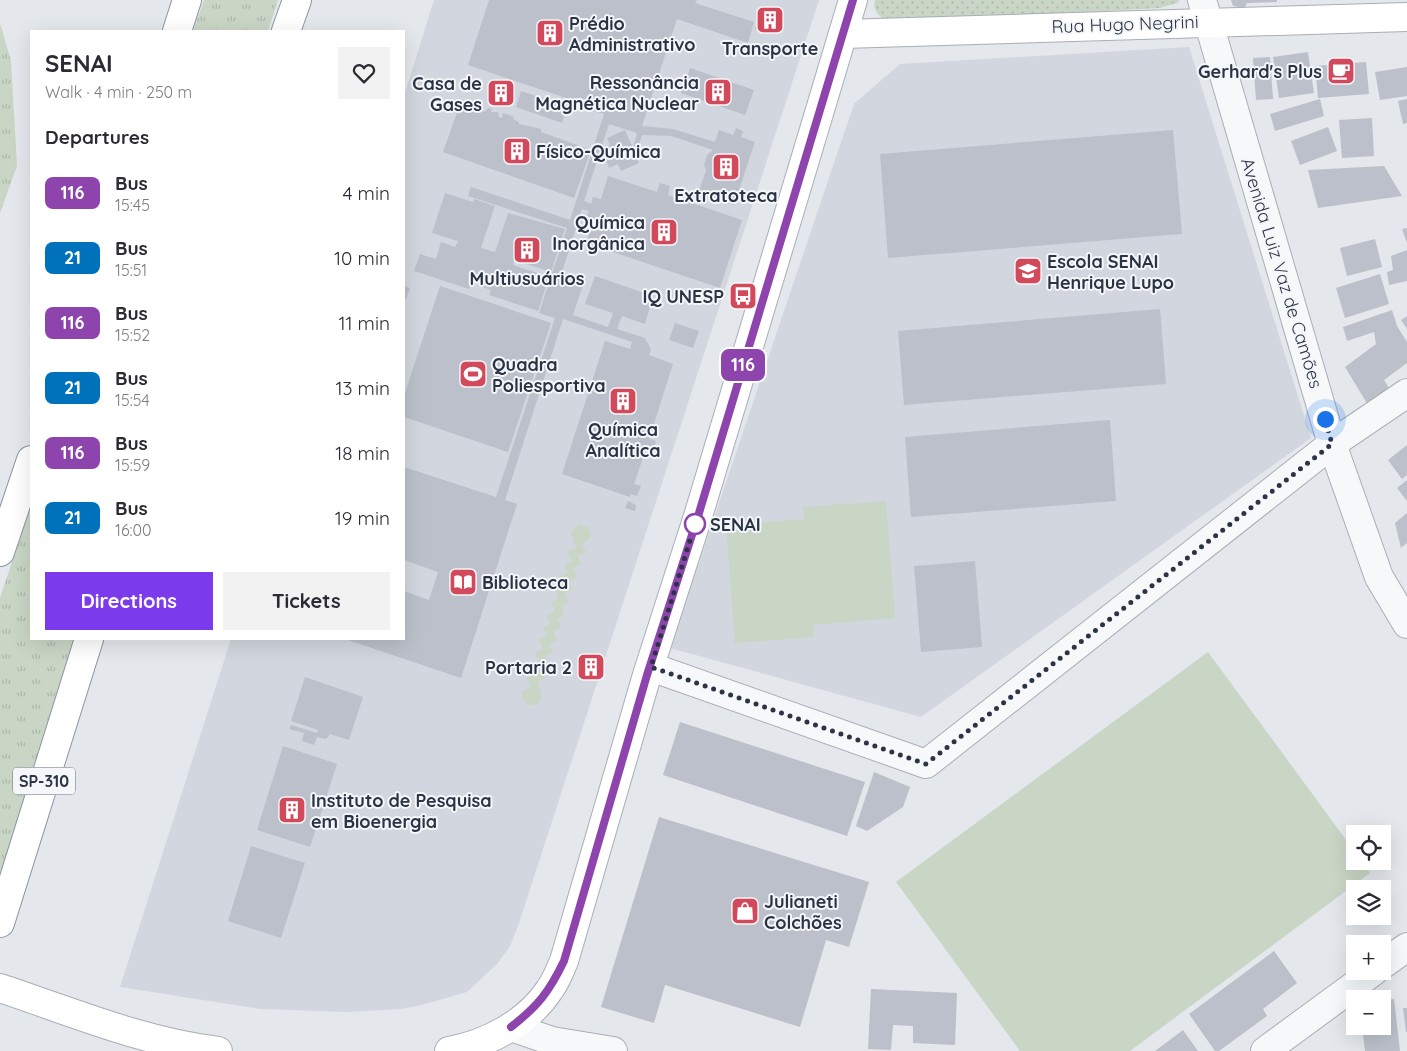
<!DOCTYPE html>
<html lang="en">
<head>
<meta charset="utf-8">
<style>
  body { margin:0; font-family:Quicksand,sans-serif; background:#f2f2f3; color:#2b2b33; height:100vh; display:flex; flex-direction:column; font-size:19px; white-space:nowrap }
  * { box-sizing:border-box; margin:0 }
  p { font-size:16px; color:#7c7c81 }
  .icon { flex:none; width:28px; height:28px; fill:none; stroke:currentColor; stroke-width:2; stroke-linecap:round; stroke-linejoin:round }
  .map { position:relative; flex:1; overflow:hidden }
  .drawer { position:absolute; left:30px; top:30px; width:375px; height:610px; display:flex; flex-direction:column; background:#fff; border-radius:0px; box-shadow:0 5px 20px #0002 }
  .drawer>* { flex:none }
  .badge { padding:0 10px; border-radius:8px; font-size:18px; line-height:32px }
  .buttons { position:absolute; left:1346px; top:825px; display:grid; gap:10px }
  .buttons a { display:grid; place-items:center; width:45px; height:45px; border-radius:0px; background:#fff; box-shadow:0 5px 20px #0002; font-size:25px }
  .you { position:absolute; width:25px; height:25px; margin:-12px; border:4px solid #fff; border-radius:50%; background:#1a73e8; box-shadow:0 0 0 8px #1a73e833 }
  .map>.badge { position:absolute; translate:-50% -50%; box-shadow:0 0 0 2px #fff }
  h2 { padding:0 15px; font-size:19px; line-height:45px }
  .round { display:grid; place-items:center; flex:none; width:52px; height:52px; border-radius:0px; background:#f2f2f3 }
  .overview { display:flex; align-items:center; justify-content:space-between; height:85px; padding:0 15px }
  h1 { font-size:24px; font-weight:800; line-height:38px }
  .action { display:flex; gap:10px; margin-top:auto; padding:10px 15px }
  .action a { flex:1; height:58px; border-radius:0px; background:#7c3aed; color:#fff; font-size:20px; font-weight:800; line-height:58px; text-align:center }
  .action a+a { background:#f2f2f3; color:#2b2b33 }
  ul { padding:0; list-style:none }
  li { display:flex; align-items:center; gap:15px; height:65px; padding:0 15px }
  li div { flex:1 }
  li b { display:block; font-size:19px }
  li em { font-style:normal }
  li .badge { min-width:55px; font-weight:700; text-align:center }
  .map>svg:first-child { display:block }
  .built { fill:#d2d6de }
  .grass { fill:url(#grass-tufts) }
  .park { fill:url(#park-dots) }
  .garden { fill:#c9d6c5 }
  .building { fill:#bbc0ca }
  .lines { fill:none; stroke-linecap:round; stroke-linejoin:round }
  .street-casing { stroke:#a9aeb7; stroke-width:30 }
  .secondary-casing { stroke:#a9aeb7; stroke-width:30 }
  .highway-casing { stroke:#8b94a3; stroke-width:30 }
  .street { stroke:#f7f8fa; stroke-width:28 }
  .secondary { stroke:#fff; stroke-width:28 }
  .highway { stroke:#fff; stroke-width:28 }
  .line-casing { stroke:#fff; stroke-width:11 }
  .line { stroke:#8e44ad; stroke-width:8 }
  .walk { stroke:#2b3445; stroke-width:5; stroke-dasharray:0 9 }
  .stop-dot { fill:#fff; stroke:#8e44ad; stroke-width:2.5 }
  .labels { text-anchor:middle; dominant-baseline:central; stroke-width:4; stroke-linejoin:round; paint-order:stroke }
  .shield { fill:#f4f6f9; stroke:#676e7b; stroke-width:1 }
  .shield-label { font-size:16px; font-weight:bold; fill:#2b3445 }
  .poi-label { font-size:18px; font-weight:bold; fill:#2b3445; stroke:#f4f6f9; text-anchor:start }
  .street-label { font-size:18px; fill:#2b3445; stroke:#f4f6f9 }
  .stop-label { font-size:18px; font-weight:bold; fill:#2b3445; stroke:#f4f6f9; text-anchor:start }
</style>
</head>
<body>
<div class="map">
<svg width="1407" height="1051" viewBox="0 0 1407 1051">
  <defs>
    <pattern id="grass-tufts" width="24" height="20" patternUnits="userSpaceOnUse" patternTransform="scale(1.25)"><rect width="24" height="20" fill="#c9d6c5"/><path d="M3 7l-1-3M5 7V3M7 7l1-3M15 17l-1-3M17 17v-4M19 17l1-3" fill="none" stroke="#adb8ab"/></pattern>
    <pattern id="park-dots" width="8" height="8" patternUnits="userSpaceOnUse" patternTransform="scale(1.25)"><rect width="8" height="8" fill="#c9d6c5"/><path d="M2 2h.1M6 6h.1" fill="none" stroke="#adb8ab" stroke-width="1.8" stroke-linecap="round"/></pattern>
  </defs>
  <rect width="100%" height="100%" fill="#e4e7ec"/>
  <!-- built -->
  <g class="built">
    <path d="M434 0H819L518 926 510 946 498 963 467 992 422 1005 400 1009 348 1012 260 1009 120 987 231 639H404V96Z"/>
    <path d="M1189 47 1311 438 921 717 670 648 854 104 900 64Z"/>
  </g>
  <!-- grass -->
  <g class="grass">
    <path d="M204 0H278L268 31H193Z"/>
    <path d="M0 23 11 61 17 166 0 213Z"/>
    <path d="M31 504V639H75L0 874V598Z"/>
  </g>
  <!-- park -->
  <path class="park" d="M875 0H1179L1178 3 1160 8 888 23C880 18 872 10 875 0Z"/>
  <!-- garden -->
  <g class="garden">
    <path d="M886 501 895 618 813 625 814 637 735 643 726 525 804 519 803 507Z"/>
    <path d="M579 524 589 528 591 537 582 544 586 553 578 556 581 565 573 568 577 577 569 581 573 589 565 593 569 603 561 606 564 615 557 619 561 627 553 631 557 640 549 644 553 652 545 656 549 665 541 669 545 678 537 682C542 693 546 706 529 705L522 699V692L531 686 527 678 535 674 530 665 539 661 535 653 543 649 539 640 547 636 543 627 550 624 547 616 555 611 551 602 559 598 555 590 563 586 559 577 568 573 564 565 571 561 567 552 576 547 571 533Z"/>
    <path d="M1208 652 1355 852V861H1361L1370 873 1130 1051H1020L896 882Z"/>
  </g>
  <!-- building -->
  <g class="building">
    <path d="M489 0H697L695 3 754 22 748 43 677 19 642 126 673 129 715 142 719 130 733 135 736 128 743 131 741 137 755 142 734 205 698 194 706 170 704 165 707 155 713 150 671 136 642 135 636 154 639 163 621 171 618 164 609 168 602 150 610 145 607 138 625 130 633 148 637 133 609 124 584 201 591 204 593 197 601 199 608 176 657 192 660 183 670 186 668 195 742 220 720 288 586 243 594 219 587 216 589 211 582 209 561 275 584 282 573 315 608 327 613 313 585 304 595 276 653 296 645 324 622 316 617 329 645 338 651 349 649 355 673 364 649 439 656 441 653 451 646 449 634 484 641 486 637 496 631 494 630 497 562 474 605 341 630 349 632 342 563 319 505 500 517 504 461 678 345 639H404V591L429 600 438 572 404 560V467L496 497 555 318 539 313 567 228 468 196 471 187 570 220 604 114 590 110 592 102 579 97 578 102 468 65Z"/>
    <path d="M1231 0H1277V2L1247 3 1245 8 1233 6Z"/>
    <path d="M762 8 783 14 778 29 770 26 767 33 755 29Z"/>
    <path d="M1308 52 1314 93 1279 98 1273 57Z"/>
    <path d="M1270 57 1273 99 1256 100 1253 58Z"/>
    <path d="M1366 62 1369 94 1318 98 1315 66Z"/>
    <path d="M1407 67V96L1380 100 1375 72Z"/>
    <path d="M690 68 754 90 745 115 681 93Z"/>
    <path d="M498 80 509 84 508 89 497 85Z"/>
    <path d="M495 87 511 92 509 99 492 94Z"/>
    <path d="M521 91 568 107 562 123 516 107Z"/>
    <path d="M1320 99 1324 116 1275 131 1270 114Z"/>
    <path d="M1407 99V123L1403 124 1398 101Z"/>
    <path d="M465 101 479 106 478 110 485 112 488 108 492 109 491 112H498L499 117 502 118 503 113 514 117 513 119 519 122V124L541 129V132L591 150 574 198 443 152 460 104 464 105Z"/>
    <path d="M1372 118 1374 156 1342 158 1339 120Z"/>
    <path d="M1328 127 1337 151 1300 165 1291 141Z"/>
    <path d="M1173 130 1182 234 888 258 880 154Z"/>
    <path d="M1384 166 1402 196 1318 208 1308 170Z"/>
    <path d="M687 191 692 193 691 199 685 197Z"/>
    <path d="M445 193 473 202 474 199 495 206 481 248 495 252 508 213 565 229 551 272 514 260 513 265 549 277 538 311 489 295 491 290 483 287 486 278 474 274 469 289 414 271 420 254 436 259 441 242 455 247 458 241 432 233Z"/>
    <path d="M1407 228V243L1402 229Z"/>
    <path d="M1375 239 1382 267 1347 276 1340 248Z"/>
    <path d="M1407 250V281L1389 285 1387 272 1393 270 1391 256Z"/>
    <path d="M1380 274 1389 304 1345 318 1336 288Z"/>
    <path d="M405 286 410 288 406 299H404Z"/>
    <path d="M440 286 551 323 508 452 404 417V396Z"/>
    <path d="M1160 309 1166 384 904 405 898 331Z"/>
    <path d="M1392 310 1397 326 1407 342V363L1384 380 1390 390 1368 405 1345 367 1376 344 1374 332 1347 341 1343 327Z"/>
    <path d="M1407 316V329L1401 320Z"/>
    <path d="M675 323 699 331 693 348 669 340Z"/>
    <path d="M1110 420 1116 501 911 517 905 437Z"/>
    <path d="M1407 445V475L1402 479 1388 460Z"/>
    <path d="M1407 480V501L1397 488Z"/>
    <path d="M628 501 636 505 635 511 625 508Z"/>
    <path d="M1407 513V543L1401 548 1395 523Z"/>
    <path d="M975 561 982 647 921 652 914 566Z"/>
    <path d="M590 661 597 663 594 670 585 669Z"/>
    <path d="M305 677 363 697 349 740 330 734 326 739 317 737 314 745 302 741 304 733 289 729 291 725 317 733 318 730 291 721Z"/>
    <path d="M680 722 865 782 847 836 663 775Z"/>
    <path d="M283 746 337 764 310 847 257 830Z"/>
    <path d="M874 772 910 787 903 807 867 831 856 826Z"/>
    <path d="M659 817 869 882 849 947 826 940 800 1027 665 985 654 1023 601 1007Z"/>
    <path d="M251 846 305 863 281 938 228 921Z"/>
    <path d="M1274 951 1297 983 1263 1009 1267 1016 1219 1051H1215L1189 1014Z"/>
    <path d="M871 989 957 993 955 1045 913 1043V1026L893 1025 891 1050 868 1049Z"/>
    <path d="M1394 999 1400 1051H1365L1362 1026H1382V1000Z"/>
    <path d="M1403 1008H1407V1032H1406Z"/>
    <path d="M1183 1030 1198 1051H1155Z"/>
  </g>
  <g class="lines">
    <defs>
      <g id="street">
        <path d="M1202 0 1332 444 1379 577 1407 624"/>
        <path d="M651 667 926 764 1332 444 1407 393"/>
        <path d="M1382 965 1407 947"/>
        <path d="M511 1027 552 1041 613 1051"/>
        <path d="M1265 1051 1374 971"/>
      </g>
      <g id="secondary">
        <path d="M843 34 1407 17"/>
        <path d="M0 988C72 1012 143 1042 218 1051"/>
        <path d="M449 1051C487 1044 528 1023 550 989 556 981 560 970 564 961L647 675 699 513 853 0"/>
      </g>
      <g id="highway">
        <path d="M177 31 187 0"/>
        <path d="M286 31 297 0"/>
        <path d="M0 552 31 460"/>
        <path d="M0 923 89 639"/>
      </g>
    </defs>
    <!-- street casing -->
    <use href="#street" class="street-casing"/>
    <!-- secondary casing -->
    <use href="#secondary" class="secondary-casing"/>
    <!-- highway casing -->
    <use href="#highway" class="highway-casing"/>
    <!-- street -->
    <use href="#street" class="street"/>
    <!-- secondary -->
    <use href="#secondary" class="secondary"/>
    <!-- highway -->
    <use href="#highway" class="highway"/>
  </g>
  <g class="lines">
    <defs>
      <path id="line" d="M511 1027C538 1006 549 992 564 961L647 675 699 513 853 0"/>
    </defs>
    <!-- line casing -->
    <use href="#line" class="line-casing"/>
    <!-- line -->
    <use href="#line" class="line"/>
    <!-- walk -->
    <path class="walk" d="M695 524 651 667 926 764 1332 444 1325 419"/>
  </g>
  <!-- icons -->
  <defs>
    <symbol id="building-square" viewBox="-11 -11 22 22"><rect x="-9" y="-9" width="18" height="18" rx="4" fill="#d1495b" stroke="#f4f6f9"/><path d="M-4-6H4V6H1V3H-1V6H-4ZM-2.5-4.3h1.7v1.8h-1.7ZM.8-4.3h1.7v1.8H.8ZM-2.5-1h1.7V.8h-1.7ZM.8-1h1.7V.8H.8Z" fill="#fff"/></symbol>
    <symbol id="cafe-square" viewBox="-11 -11 22 22"><rect x="-9" y="-9" width="18" height="18" rx="4" fill="#d1495b" stroke="#f4f6f9"/><path d="M-5.5-4.5H6V0H3Q3 3.5 0 3.5H-2.5Q-5.5 3.5-5.5 0ZM3-3.2v2h1.7v-2ZM-6 4.5H4V6H-6Z" fill="#fff"/></symbol>
    <symbol id="university-square" viewBox="-11 -11 22 22"><rect x="-9" y="-9" width="18" height="18" rx="4" fill="#d1495b" stroke="#f4f6f9"/><path d="M0-5L7-2L0 1L-7-2ZM-4 1L0 2.5L4 1V4Q0 6-4 4Z" fill="#fff"/></symbol>
    <symbol id="bus-square" viewBox="-11 -11 22 22"><rect x="-9" y="-9" width="18" height="18" rx="4" fill="#d1495b" stroke="#f4f6f9"/><path d="M-5-6H5V4H4V6H2V4H-2V6H-4V4H-5ZM-3.5-4V0h7V-4ZM-3.5 1.2v1.5H-2V1.2ZM2 1.2v1.5H3.5V1.2Z" fill="#fff"/></symbol>
    <symbol id="stadium-square" viewBox="-11 -11 22 22"><rect x="-9" y="-9" width="18" height="18" rx="4" fill="#d1495b" stroke="#f4f6f9"/><path d="M0-5a6.5 5 0 1 0 0 10a6.5 5 0 1 0 0-10ZM-3.5-1.8h7v3.6h-7Z" fill="#fff"/></symbol>
    <symbol id="library-square" viewBox="-11 -11 22 22"><rect x="-9" y="-9" width="18" height="18" rx="4" fill="#d1495b" stroke="#f4f6f9"/><path d="M-6-4Q-3-5.5-.7-3.5V5Q-3 3-6 4ZM6-4Q3-5.5 .7-3.5V5Q3 3 6 4Z" fill="#fff"/></symbol>
    <symbol id="shop-square" viewBox="-11 -11 22 22"><rect x="-9" y="-9" width="18" height="18" rx="4" fill="#d1495b" stroke="#f4f6f9"/><path d="M-5-2.5h2.3a2.7 3.5 0 0 1 5.4 0H5L5.5 6h-11ZM-1.5-2.5h3a1.5 2.3 0 0 0-3 0Z" fill="#fff"/></symbol>
  </defs>
  <g fill-rule="evenodd">
    <use href="#building-square" x="754" y="4" width="32" height="32"/>
    <use href="#building-square" x="534" y="17" width="32" height="32"/>
    <use href="#cafe-square" x="1325" y="55" width="32" height="32"/>
    <use href="#building-square" x="702" y="76" width="32" height="32"/>
    <use href="#building-square" x="485" y="77" width="32" height="32"/>
    <use href="#building-square" x="501" y="135" width="32" height="32"/>
    <use href="#building-square" x="710" y="151" width="32" height="32"/>
    <use href="#building-square" x="648" y="216" width="32" height="32"/>
    <use href="#building-square" x="511" y="234" width="32" height="32"/>
    <use href="#university-square" x="1012" y="255" width="32" height="32"/>
    <use href="#bus-square" x="727" y="280" width="32" height="32"/>
    <use href="#stadium-square" x="457" y="358" width="32" height="32"/>
    <use href="#building-square" x="607" y="385" width="32" height="32"/>
    <use href="#library-square" x="447" y="566" width="32" height="32"/>
    <use href="#building-square" x="575" y="651" width="32" height="32"/>
    <use href="#building-square" x="276" y="794" width="32" height="32"/>
    <use href="#shop-square" x="729" y="895" width="32" height="32"/>
  </g>
  <!-- markers -->
  <circle class="stop-dot" cx="695" cy="524" r="10"/>
  <g class="labels">
    <!-- shield labels -->
    <rect class="shield" x="13" y="767.5" width="62" height="27" rx="4"/>
    <g class="shield-label">
      <text x="44" y="781">SP-310</text>
    </g>
    <!-- poi labels -->
    <g class="poi-label">
      <text x="569" y="23">Prédio<tspan x="569" dy="21">Administrativo</tspan></text>
      <text x="770" y="48" text-anchor="middle">Transporte</text>
      <text x="1322" y="71" text-anchor="end">Gerhard's Plus</text>
      <text x="699" y="82" text-anchor="end">Ressonância<tspan x="699" dy="21">Magnética Nuclear</tspan></text>
      <text x="482" y="83" text-anchor="end">Casa de<tspan x="482" dy="21">Gases</tspan></text>
      <text x="536" y="151">Físico-Química</text>
      <text x="726" y="195" text-anchor="middle">Extratoteca</text>
      <text x="645" y="222" text-anchor="end">Química<tspan x="645" dy="21">Inorgânica</tspan></text>
      <text x="1047" y="261">Escola SENAI<tspan x="1047" dy="21">Henrique Lupo</tspan></text>
      <text x="527" y="278" text-anchor="middle">Multiusuários</text>
      <text x="724" y="296" text-anchor="end">IQ UNESP</text>
      <text x="492" y="364">Quadra<tspan x="492" dy="21">Poliesportiva</tspan></text>
      <text x="623" y="429" text-anchor="middle">Química<tspan x="623" dy="21">Analítica</tspan></text>
      <text x="482" y="582">Biblioteca</text>
      <text x="572" y="667" text-anchor="end">Portaria 2</text>
      <text x="311" y="800">Instituto de Pesquisa<tspan x="311" dy="21">em Bioenergia</tspan></text>
      <text x="764" y="901">Julianeti<tspan x="764" dy="21">Colchões</tspan></text>
    </g>
    <!-- street labels -->
    <g class="street-label">
      <text transform="translate(1125 24) rotate(-2)">Rua Hugo Negrini</text>
      <text transform="translate(1282 273) rotate(73)">Avenida Luiz Vaz de Camões</text>
    </g>
    <!-- stop labels -->
    <g class="stop-label">
      <text x="710" y="524">SENAI</text>
    </g>
  </g>
</svg>
<div class="buttons">
<a><svg class="icon" aria-label="locate" viewBox="0 0 24 24"><circle cx="12" cy="12" r="6"/><path d="M12 2v4M12 18v4M2 12h4M18 12h4"/></svg></a>
<a><svg class="icon" aria-label="layers" viewBox="0 0 24 24"><path d="M12 4l9 5-9 5-9-5zM3 14l9 5 9-5"/></svg></a>
<a>+</a>
<a>−</a>
</div>
<div class="you" style="left:1325px;top:419px"></div>
<b class="badge" style="left:743px;top:365px;background:#8e44ad;color:#fff">116</b>
<section class="drawer">
<div class="overview"><div><h1>SENAI</h1><p>Walk · 4 min · 250 m</p></div><a class="round"><svg class="icon" aria-label="heart" viewBox="0 0 24 24"><path d="M12 20l-8-8c-3-5 5-10 8-4 3-6 11-1 8 4z"/></svg></a></div>
<h2>Departures</h2>
<ul>
<li><span class="badge" style="background:#8e44ad;color:#fff">116</span><div><b>Bus</b><p>15:45</p></div><em>4 min</em></li>
<li><span class="badge" style="background:#0072bc;color:#fff">21</span><div><b>Bus</b><p>15:51</p></div><em>10 min</em></li>
<li><span class="badge" style="background:#8e44ad;color:#fff">116</span><div><b>Bus</b><p>15:52</p></div><em>11 min</em></li>
<li><span class="badge" style="background:#0072bc;color:#fff">21</span><div><b>Bus</b><p>15:54</p></div><em>13 min</em></li>
<li><span class="badge" style="background:#8e44ad;color:#fff">116</span><div><b>Bus</b><p>15:59</p></div><em>18 min</em></li>
<li><span class="badge" style="background:#0072bc;color:#fff">21</span><div><b>Bus</b><p>16:00</p></div><em>19 min</em></li>
</ul>
<div class="action"><a>Directions</a><a>Tickets</a></div>
</section>
</div>
</body>
</html>
